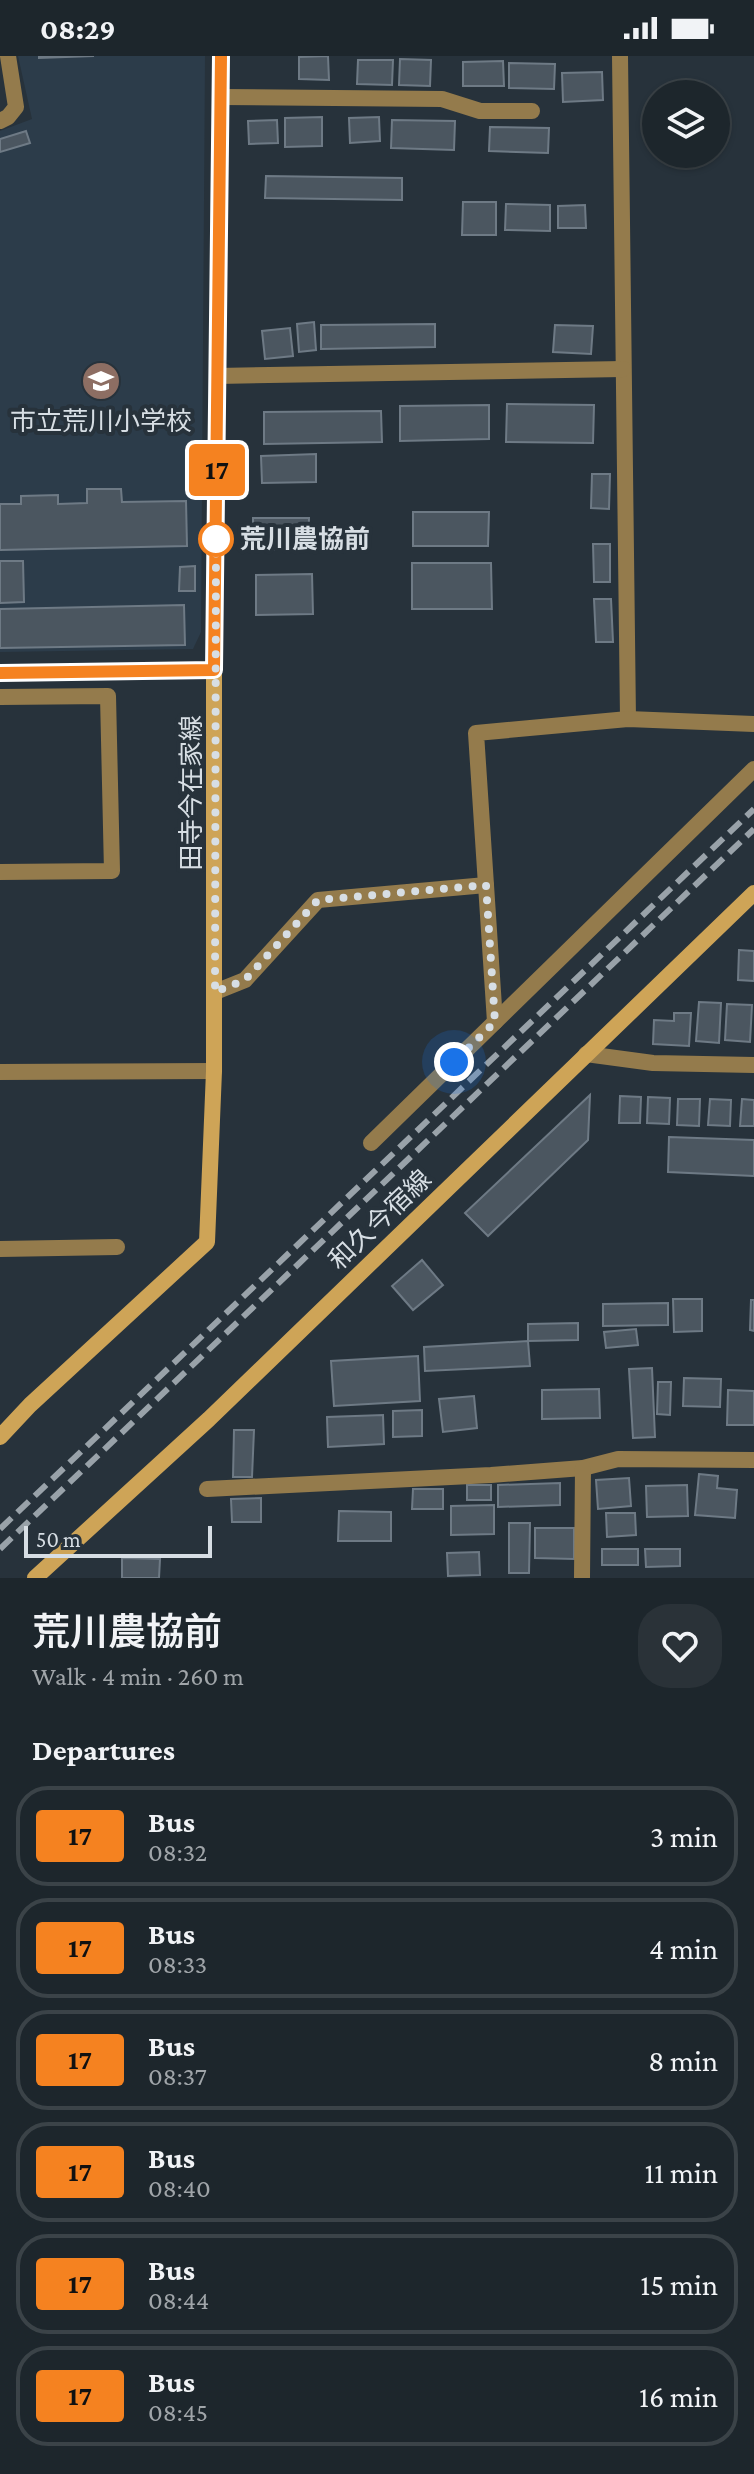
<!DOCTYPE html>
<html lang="en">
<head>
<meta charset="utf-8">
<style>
  body { margin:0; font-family:"Crimson Pro","Noto Sans JP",serif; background:#2a3238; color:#f1f3f6; height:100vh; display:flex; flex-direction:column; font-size:30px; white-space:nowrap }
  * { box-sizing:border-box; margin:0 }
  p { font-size:26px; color:#a0a5a9 }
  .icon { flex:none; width:44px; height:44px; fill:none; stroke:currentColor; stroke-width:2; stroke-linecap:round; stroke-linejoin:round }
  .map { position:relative; height:1522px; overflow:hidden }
  .side { display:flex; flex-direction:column; background:#1d262c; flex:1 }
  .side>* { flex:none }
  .badge { padding:0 16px; border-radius:6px; font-size:28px; line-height:52px }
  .fabs { position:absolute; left:642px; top:24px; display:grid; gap:16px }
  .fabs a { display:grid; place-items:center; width:88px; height:88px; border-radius:50%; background:#1d262c; box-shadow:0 2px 6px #0004,0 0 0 2px #3b4348; font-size:40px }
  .scale { position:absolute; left:24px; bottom:20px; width:188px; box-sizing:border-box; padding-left:8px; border:4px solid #d7dee4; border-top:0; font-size:22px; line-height:28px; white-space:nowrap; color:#d7dee4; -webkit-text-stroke:6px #27323b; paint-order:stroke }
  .you { position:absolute; width:40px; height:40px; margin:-20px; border:6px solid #fff; border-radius:50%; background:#1a73e8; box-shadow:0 0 0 12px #1a73e833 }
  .map>.badge { position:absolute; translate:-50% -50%; box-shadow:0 0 0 4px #fff }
  h2 { padding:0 32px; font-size:30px; line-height:72px }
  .round { display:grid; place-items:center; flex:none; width:84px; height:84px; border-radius:32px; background:#2a3238 }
  .headline { display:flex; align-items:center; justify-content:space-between; height:136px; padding:0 32px }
  h1 { font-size:38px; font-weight:600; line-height:60px }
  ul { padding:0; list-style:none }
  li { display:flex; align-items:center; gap:24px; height:100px; margin:0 16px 12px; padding:0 16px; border:4px solid #3b4348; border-radius:32px }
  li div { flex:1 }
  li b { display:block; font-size:30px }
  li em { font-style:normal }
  li .badge { min-width:88px; font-weight:700; text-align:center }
  .status { display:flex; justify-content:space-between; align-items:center; height:56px; padding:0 40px; background:#1d262c; direction:ltr }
  .status svg { height:22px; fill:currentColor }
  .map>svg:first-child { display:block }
  .built { fill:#2c3c4a }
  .building { fill:#4b5660; stroke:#6e7a85; stroke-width:2 }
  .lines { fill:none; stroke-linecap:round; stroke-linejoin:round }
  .street { stroke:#947b4c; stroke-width:16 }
  .secondary { stroke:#cea457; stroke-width:16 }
  .rail { stroke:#99a2a9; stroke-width:6; stroke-dasharray:16 8; stroke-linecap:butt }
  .line-casing { stroke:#fff; stroke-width:18 }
  .line { stroke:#f58220; stroke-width:12 }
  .walk { stroke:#d7dee4; stroke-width:8; stroke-dasharray:0 14.4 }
  .stop-dot { fill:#fff; stroke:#f58220; stroke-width:4 }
  .labels { text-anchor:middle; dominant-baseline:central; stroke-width:8; stroke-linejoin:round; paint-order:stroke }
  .poi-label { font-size:26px; fill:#d7dee4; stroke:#27323b }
  .stop-label { font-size:26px; font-weight:bold; fill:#d7dee4; stroke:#27323b; text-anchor:start }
  .street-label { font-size:26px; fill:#d7dee4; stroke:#27323b }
</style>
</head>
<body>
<div class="status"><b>08:29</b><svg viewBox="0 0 49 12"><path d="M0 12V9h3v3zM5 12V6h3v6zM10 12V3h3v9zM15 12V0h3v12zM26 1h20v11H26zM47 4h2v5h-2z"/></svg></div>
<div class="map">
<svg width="754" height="1522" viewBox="0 0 754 1522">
  <rect width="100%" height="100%" fill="#27323b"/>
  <!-- built -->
  <path class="built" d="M18 0H205L201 576 193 593 0 596V75L32 63Z"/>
  <!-- building -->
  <g class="building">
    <path d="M39 0H94L39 2Z"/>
    <path d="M328 0 329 24 299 23V1Z"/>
    <path d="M400 3 431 4 430 30 399 29Z"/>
    <path d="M358 4H393L392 29 357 28Z"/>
    <path d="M503 5 504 30H463V6Z"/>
    <path d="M509 7 555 8 554 33 509 32Z"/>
    <path d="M602 16 603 44 563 46 562 17Z"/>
    <path d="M322 61V90L285 91V62Z"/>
    <path d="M379 61 380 85 350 87 349 62Z"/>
    <path d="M277 64 278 87 249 88 248 65Z"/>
    <path d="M392 64 455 65 454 94 391 92Z"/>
    <path d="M490 71 549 72 548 97 489 95Z"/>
    <path d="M26 75 30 87 0 96V83Z"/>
    <path d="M266 120 402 122V144L265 142Z"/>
    <path d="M463 146H496V179H462Z"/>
    <path d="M506 148 550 149V175L505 174Z"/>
    <path d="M585 149 586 172H558V150Z"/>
    <path d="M314 266 316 294 299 296 297 268Z"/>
    <path d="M435 268V291L321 293V269Z"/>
    <path d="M555 269 593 270 591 298 553 296Z"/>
    <path d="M290 272 293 300 265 303 262 275Z"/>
    <path d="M507 348 594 349 593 387 506 386Z"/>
    <path d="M489 349V383L400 385V350Z"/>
    <path d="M381 355 382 386 264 388V356Z"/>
    <path d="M316 398V426L262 427 261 400Z"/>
    <path d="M592 418H610L609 453 591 452Z"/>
    <path d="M87 433H121L122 446 186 445 187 490 0 494V448H21V440L58 439V448L87 447Z"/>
    <path d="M413 456H489L488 490H413Z"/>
    <path d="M253 462H309L308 494 253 493Z"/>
    <path d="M593 488H610V526H594Z"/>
    <path d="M0 505H23L24 546 0 547Z"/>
    <path d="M412 507H491L492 553H412Z"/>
    <path d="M195 510V535H179L180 511Z"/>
    <path d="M312 518 313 558 256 559V519Z"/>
    <path d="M594 543H611L613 586H596Z"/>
    <path d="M184 549 185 589 0 592V553Z"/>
    <path d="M739 894 754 895V925L738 924Z"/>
    <path d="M699 946 721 947 719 987 696 985Z"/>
    <path d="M727 948 752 949 750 986 725 984Z"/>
    <path d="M674 957H691L689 990 653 988 654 964 674 965Z"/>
    <path d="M590 1039 588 1084 488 1180 465 1157Z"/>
    <path d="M620 1040 641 1041 640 1067H619Z"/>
    <path d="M648 1041 670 1042 669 1068 647 1067Z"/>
    <path d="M678 1043H700L699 1070 677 1069Z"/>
    <path d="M710 1043 731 1044 730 1070 708 1069Z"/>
    <path d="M742 1043 754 1044V1070H740Z"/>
    <path d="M669 1081 754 1084V1120L668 1116Z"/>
    <path d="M422 1204 443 1229 413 1254 392 1230Z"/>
    <path d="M673 1243H702V1275L674 1276Z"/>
    <path d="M751 1244H754V1275L750 1274Z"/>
    <path d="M668 1247V1269L603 1270V1248Z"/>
    <path d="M578 1267V1284L528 1285V1268Z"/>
    <path d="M636 1273 638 1289 606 1292 604 1276Z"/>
    <path d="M528 1285 530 1310 425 1315 424 1291Z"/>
    <path d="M418 1300 420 1345 334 1350 331 1305Z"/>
    <path d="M652 1312 655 1381 633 1382 629 1313Z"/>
    <path d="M684 1322 721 1323 720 1351 683 1350Z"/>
    <path d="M658 1326H671L670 1359 657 1358Z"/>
    <path d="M599 1333 600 1362 542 1363V1334Z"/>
    <path d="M728 1334 754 1335V1369H727Z"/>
    <path d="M474 1340 477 1372 443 1376 439 1343Z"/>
    <path d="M422 1354V1380L393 1381V1355Z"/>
    <path d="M383 1359 384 1388 328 1391 327 1361Z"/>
    <path d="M234 1374H254L252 1421H233Z"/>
    <path d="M699 1418 718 1420 717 1432 737 1434 735 1462 695 1459Z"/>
    <path d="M629 1422 631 1450 598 1453 596 1424Z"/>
    <path d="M560 1427V1449L498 1451V1429Z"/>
    <rect x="467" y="1429" width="24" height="15"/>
    <path d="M687 1429 688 1460 647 1461 646 1430Z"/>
    <path d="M413 1433H443V1453H412Z"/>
    <path d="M261 1442V1466H232L231 1443Z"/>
    <path d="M494 1449V1478L451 1479V1450Z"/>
    <path d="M339 1455 391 1456V1485H338Z"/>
    <path d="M606 1457H635L636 1479 607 1481Z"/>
    <path d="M509 1467H530L529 1517H509Z"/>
    <path d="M535 1472H574V1503L535 1502Z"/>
    <rect x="602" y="1493" width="36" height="16"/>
    <path d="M645 1493H680V1510L646 1511Z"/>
    <path d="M479 1496 480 1519 448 1520 447 1497Z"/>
    <path d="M122 1502 160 1503 159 1522H122Z"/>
  </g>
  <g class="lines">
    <!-- street -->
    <g class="street">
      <path d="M620 0 628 663"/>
      <path d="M220 41 442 43 480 55H532"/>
      <path d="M0 65 8 61 16 51 8 0"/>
      <path d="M217 320 623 313"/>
      <path d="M0 617 214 614"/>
      <path d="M0 641 108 640 112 815 0 816"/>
      <path d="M215 936 245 924 318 844 486 829"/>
      <path d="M495 966 476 677 628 663 754 668"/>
      <path d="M586 998 653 1007 754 1009"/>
      <path d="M0 1016 214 1015"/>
      <path d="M371 1087 754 713"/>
      <path d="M0 1193 117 1191"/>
      <path d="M207 1433 491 1419 583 1412 618 1403 754 1404"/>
      <path d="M582 1522 583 1412"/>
    </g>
    <!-- secondary -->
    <g class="secondary">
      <path d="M0 1381 30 1349 207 1186 214 1015V614L221 0"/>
      <path d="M35 1522 209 1363 754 837"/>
    </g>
    <!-- rail -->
    <g class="rail">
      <path d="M0 1473 754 753"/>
      <path d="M0 1493 754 773"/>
    </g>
  </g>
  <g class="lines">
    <defs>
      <path id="line" d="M0 617 214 614 221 0"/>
    </defs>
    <!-- line casing -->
    <use href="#line" class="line-casing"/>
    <!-- line -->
    <use href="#line" class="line"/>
    <!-- walk -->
    <path class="walk" d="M216 483 215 936 245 924 318 844 486 829 495 966 454 1006"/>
  </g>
  <!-- icons -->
  <defs>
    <symbol id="school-disc" viewBox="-11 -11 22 22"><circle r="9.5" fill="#8d6e63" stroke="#27323b"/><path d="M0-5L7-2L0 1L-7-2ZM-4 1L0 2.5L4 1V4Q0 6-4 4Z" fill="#fff"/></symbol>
  </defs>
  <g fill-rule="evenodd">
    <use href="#school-disc" x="79" y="303" width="44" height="44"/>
  </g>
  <!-- markers -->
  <circle class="stop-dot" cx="216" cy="483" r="16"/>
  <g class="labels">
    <!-- poi labels -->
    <g class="poi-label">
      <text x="101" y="365">市立荒川小学校</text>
    </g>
    <!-- stop labels -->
    <g class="stop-label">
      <text x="240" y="483">荒川農協前</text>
    </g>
    <!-- street labels -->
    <g class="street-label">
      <text transform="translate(191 737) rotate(-90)">田寺今在家線</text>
      <text transform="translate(380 1164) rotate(-44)">和久今宿線</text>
    </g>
  </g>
</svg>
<div class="fabs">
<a><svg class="icon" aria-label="layers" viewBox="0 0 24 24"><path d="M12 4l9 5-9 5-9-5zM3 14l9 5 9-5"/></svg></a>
</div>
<div class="scale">50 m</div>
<div class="you" style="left:454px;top:1006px"></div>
<b class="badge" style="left:217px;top:414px;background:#f58220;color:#111">17</b>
</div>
<section class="side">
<div class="headline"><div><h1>荒川農協前</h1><p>Walk · 4 min · 260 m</p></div><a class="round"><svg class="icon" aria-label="heart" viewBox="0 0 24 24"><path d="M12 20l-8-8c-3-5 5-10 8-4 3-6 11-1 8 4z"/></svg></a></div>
<h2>Departures</h2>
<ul>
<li><span class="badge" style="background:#f58220;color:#111">17</span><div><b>Bus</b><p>08:32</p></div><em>3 min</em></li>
<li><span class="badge" style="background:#f58220;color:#111">17</span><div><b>Bus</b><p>08:33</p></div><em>4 min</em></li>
<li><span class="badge" style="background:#f58220;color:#111">17</span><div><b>Bus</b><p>08:37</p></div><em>8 min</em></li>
<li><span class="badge" style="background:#f58220;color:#111">17</span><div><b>Bus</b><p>08:40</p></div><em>11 min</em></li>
<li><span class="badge" style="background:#f58220;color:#111">17</span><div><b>Bus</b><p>08:44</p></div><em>15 min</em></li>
<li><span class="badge" style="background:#f58220;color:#111">17</span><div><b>Bus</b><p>08:45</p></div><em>16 min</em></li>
</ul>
</section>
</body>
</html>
